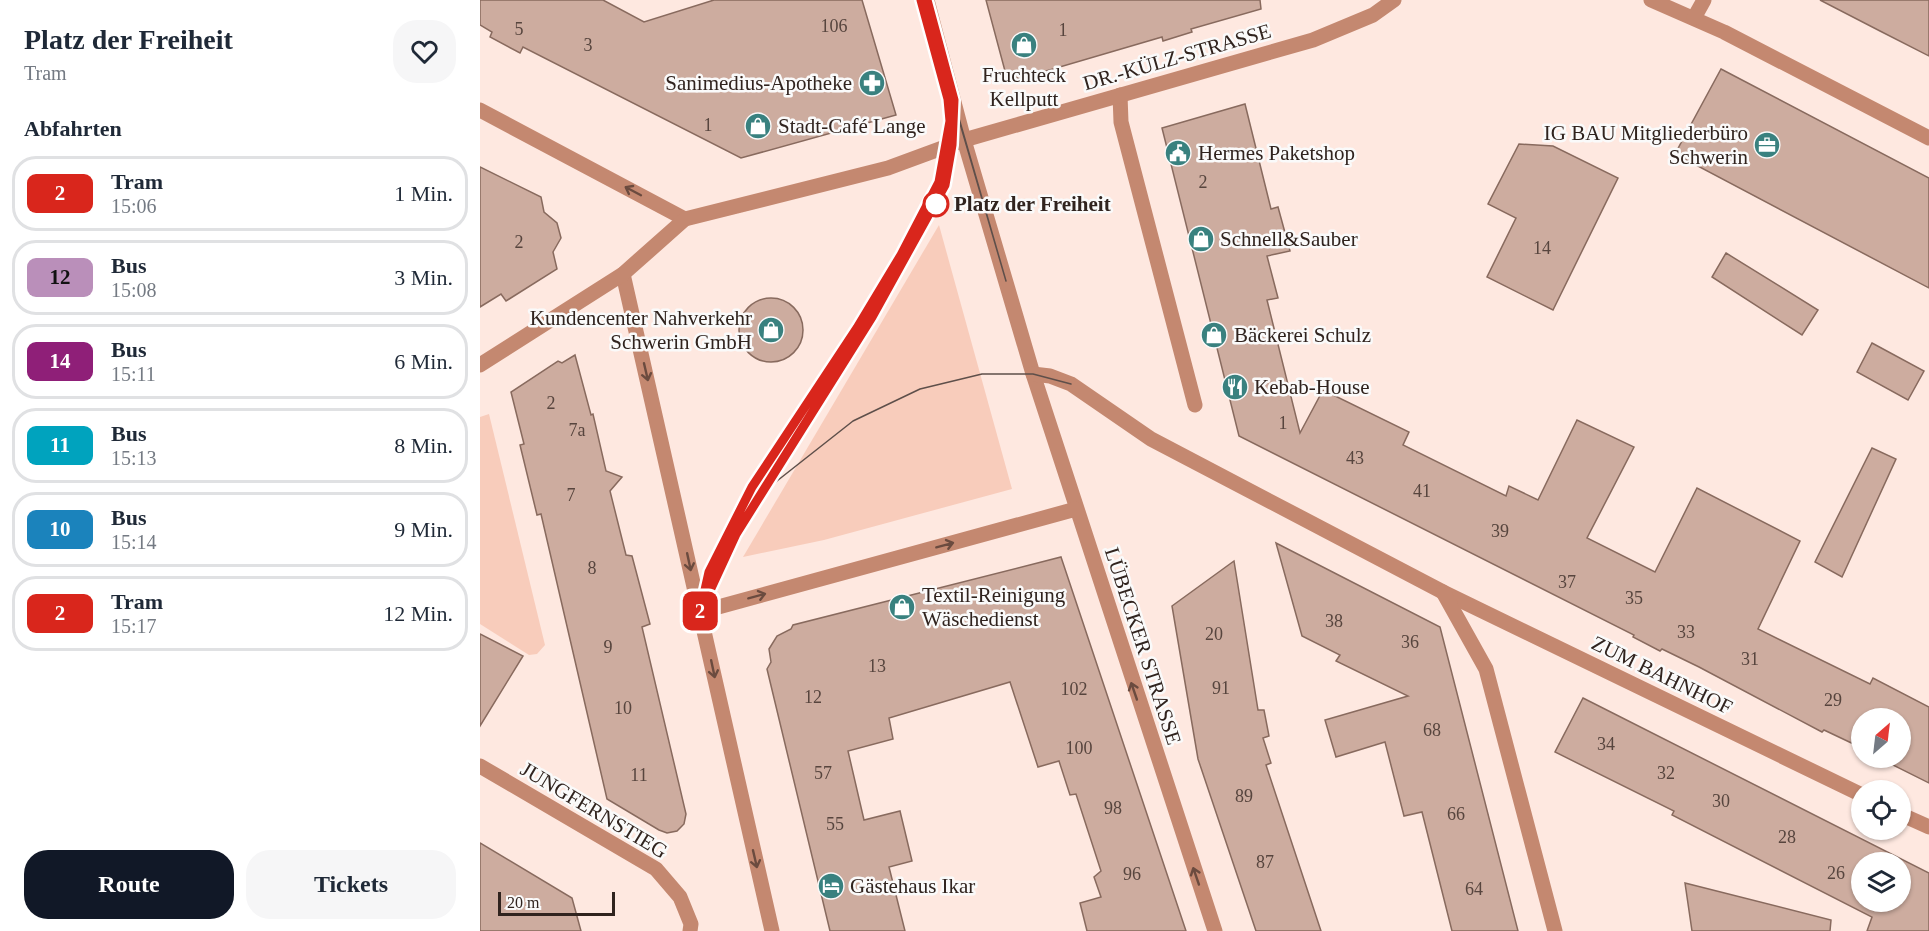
<!DOCTYPE html>
<html lang="de">
<head>
<meta charset="utf-8">
<style>
  body { margin:0; font-family:Georgia,serif; background:#f6f6f7; color:#1f2937; height:100vh; display:flex; flex-direction:column; font-size:22px; white-space:nowrap }
  * { box-sizing:border-box; margin:0 }
  p { font-size:20px; color:#747a83 }
  .icon { flex:none; width:33px; height:33px; fill:none; stroke:currentColor; stroke-width:2; stroke-linecap:round; stroke-linejoin:round }
  .map { position:relative; flex:1; overflow:hidden }
  .side { display:flex; flex-direction:column; background:#fff; width:480px }
  .side>* { flex:none }
  .badge { padding:0 12px; border-radius:9px; font-size:21px; line-height:39px }
  .needle { width:39px; rotate:28deg }
  .fabs { position:absolute; left:1371px; top:708px; display:grid; gap:12px }
  .fabs a { display:grid; place-items:center; width:60px; height:60px; border-radius:50%; background:#fff; box-shadow:0 2px 4px #0004; font-size:30px }
  .scale { position:absolute; left:18px; bottom:15px; width:117px; box-sizing:border-box; padding-left:6px; border:3px solid #30231e; border-top:0; font-size:16px; line-height:21px; white-space:nowrap; color:#30231e; -webkit-text-stroke:4px #fafafa; paint-order:stroke }
  .map>.badge { position:absolute; translate:-50% -50%; box-shadow:0 0 0 3px #fff }
  h2 { padding:0 24px; font-size:22px; line-height:54px }
  .round { display:grid; place-items:center; flex:none; width:63px; height:63px; border-radius:24px; background:#f6f6f7 }
  .head { display:flex; align-items:center; justify-content:space-between; height:102px; padding:0 24px }
  h1 { font-size:28px; font-weight:800; line-height:45px }
  .action { display:flex; gap:12px; margin-top:auto; padding:12px 24px }
  .action a { flex:1; height:69px; border-radius:24px; background:#111827; color:#fff; font-size:24px; font-weight:800; line-height:69px; text-align:center }
  .action a+a { background:#f6f6f7; color:#1f2937 }
  ul { padding:0; list-style:none }
  li { display:flex; align-items:center; gap:18px; height:75px; margin:0 12px 9px; padding:0 12px; border:3px solid #e0e1e3; border-radius:24px }
  li div { flex:1 }
  li b { display:block; font-size:22px }
  li em { font-style:normal }
  li .badge { min-width:66px; font-weight:700; text-align:center }
  main { display:flex; flex:1; min-height:0 }
  .map>svg:first-child { display:block }
  .green { fill:#f8ccbb }
  .building { fill:#cdac9f; stroke:#886a5e; stroke-width:1.5; fill-rule:evenodd }
  .lines { fill:none; stroke-linecap:round; stroke-linejoin:round }
  .minor { stroke:#c48870; stroke-width:15 }
  .tram { stroke:#5e4f4a; stroke-width:1.5 }
  .oneway { stroke:#6b4b3f }
  .line-casing { stroke:#fff; stroke-width:14 }
  .line { stroke:#d9261c; stroke-width:9 }
  .stop-dot { fill:#fff; stroke:#d9261c; stroke-width:3 }
  .labels { text-anchor:middle; dominant-baseline:central; stroke-width:5; stroke-linejoin:round; paint-order:stroke }
  .number-label { font-size:18px; fill:#57453e }
  .street-label { font-size:21px; fill:#30231e; stroke:#fafafa }
  .poi-label { font-size:21px; fill:#30231e; stroke:#fafafa; text-anchor:start }
  .stop-label { font-size:21px; font-weight:bold; fill:#30231e; stroke:#fafafa; text-anchor:start }
</style>
</head>
<body>
<main>
<section class="side">
<div class="head"><div><h1>Platz der Freiheit</h1><p>Tram</p></div><a class="round"><svg class="icon" aria-label="heart" viewBox="0 0 24 24"><path d="M12 20l-8-8c-3-5 5-10 8-4 3-6 11-1 8 4z"/></svg></a></div>
<h2>Abfahrten</h2>
<ul>
<li><span class="badge" style="background:#d9261c;color:#fff">2</span><div><b>Tram</b><p>15:06</p></div><em>1 Min.</em></li>
<li><span class="badge" style="background:#ba8fba;color:#111">12</span><div><b>Bus</b><p>15:08</p></div><em>3 Min.</em></li>
<li><span class="badge" style="background:#8f1f78;color:#fff">14</span><div><b>Bus</b><p>15:11</p></div><em>6 Min.</em></li>
<li><span class="badge" style="background:#00a3be;color:#fff">11</span><div><b>Bus</b><p>15:13</p></div><em>8 Min.</em></li>
<li><span class="badge" style="background:#1b83bc;color:#fff">10</span><div><b>Bus</b><p>15:14</p></div><em>9 Min.</em></li>
<li><span class="badge" style="background:#d9261c;color:#fff">2</span><div><b>Tram</b><p>15:17</p></div><em>12 Min.</em></li>
</ul>
<div class="action"><a>Route</a><a>Tickets</a></div>
</section>
<div class="map">
<svg width="1449" height="931" viewBox="0 0 1449 931">
  <rect width="100%" height="100%" fill="#fee8e0"/>
  <!-- green -->
  <g class="green">
    <path d="M459 225 532 489 344 540 263 557Z"/>
    <path d="M9 414 65 645 57 654 49 655 0 624V417Z"/>
  </g>
  <!-- building -->
  <g class="building">
    <path d="M0 0H123L164 22 234 0H382L416 115 261 158 43 47 40 53 10 37 12 32 0 25Z"/>
    <path d="M506 0H780L781 9 711 29 712 32 683 41 682 37 539 79 525 71Z"/>
    <path d="M1340 0H1449V56L1400 31Z"/>
    <path d="M1241 69 1449 178V288L1195 154Z"/>
    <path d="M765 104 791 209 798 207 810 251 787 256 798 298 787 300 820 433 843 390 929 432 923 445 1026 496 1029 486 1058 500 1097 420 1154 447 1107 538 1175 572 1217 488 1320 541 1278 629 1390 684 1393 678 1449 707V783L1399 758H1420V718H1382V748L1344 730 1342 732 1219 667 1182 649 1180 651 1153 637 1154 635 759 436 682 128Z"/>
    <path d="M1039 144 1073 146 1138 178 1073 310 1007 277 1036 218 1008 204Z"/>
    <path d="M0 167 61 197 64 212 77 223 81 238 73 252 77 269 26 301 21 294 0 307Z"/>
    <path d="M1246 253 1338 310 1322 335 1232 277Z"/>
    <circle cx="291" cy="330" r="32"/>
    <path d="M1392 343 1444 371 1428 400 1377 372Z"/>
    <path d="M95 355 111 415 113 414 126 471 142 477 130 491 146 555 152 556 170 624 162 627 206 814 204 824 197 831 187 833 179 830 127 799 61 514 57 515 40 445 44 444 31 392 78 361 82 363Z"/>
    <path d="M1392 448 1416 459 1362 577 1335 562Z"/>
    <path d="M796 543 960 627 1038 931H972L942 812 924 816 905 742 856 757 845 720 928 696 856 661 860 655 822 636Z"/>
    <path d="M581 557 706 931H607L600 903 621 897 614 877 621 871 596 794 590 795 579 761 558 767 530 682 409 718 413 739 368 751 384 820 420 811 432 861 409 867 425 931H350L287 669 291 662 289 649 297 636 311 629 313 625Z"/>
    <path d="M754 561 778 710H784L789 736 783 738 791 763 786 765 841 931H776L718 759 692 606Z"/>
    <path d="M0 634 43 656 0 726Z"/>
    <path d="M1103 698 1449 873V931H1387L1392 917 1192 815 1194 811 1075 752ZM1382 862H1420V902H1382Z"/>
    <path d="M0 843 92 898 101 931H0Z"/>
    <path d="M1205 883 1351 920 1350 931H1212Z"/>
  </g>
  <g class="lines">
    <!-- minor -->
    <g class="minor">
      <path d="M447 0 484 140 553 374 735 931"/>
      <path d="M1171 0 1244 32 1449 138"/>
      <path d="M1214 18 1224 0"/>
      <path d="M640 95 641 122 715 405"/>
      <path d="M0 110 205 219"/>
      <path d="M143 274 292 931"/>
      <path d="M0 365 143 274 205 219 408 168 484 140 833 40 893 15 914 0"/>
      <path d="M553 374 570 376 591 384 671 439 963 592 1382 795"/>
      <path d="M963 592 1006 669 1075 931"/>
      <path d="M220 612 596 509"/>
      <path d="M0 766 176 869 200 897 211 924 210 931"/>
      <path d="M1420 814 1449 827"/>
    </g>
    <!-- tram -->
    <g class="tram">
      <path d="M474 101 526 281 474 103"/>
      <path d="M288 488 373 421 440 389 502 374H553L591 384"/>
      <path d="M237 573 256 534 344 393"/>
      <path d="M220 612 229 571 272 487 377 328 421 255 459 182 470 121 468 99 441 0"/>
    </g>
  </g>
  <!-- one-way arrows -->
  <defs><path id="oneway-shaft" d="M-6 0H5M1.5-3L5.5 0L1.5 3" fill="none" stroke-width="1.6" stroke-linecap="round" stroke-linejoin="round" transform="scale(1.5)"/></defs>
  <g class="oneway">
    <use href="#oneway-shaft" transform="translate(153 191) rotate(-152)"/>
    <use href="#oneway-shaft" transform="translate(166 372) rotate(77)"/>
    <use href="#oneway-shaft" transform="translate(465 545) rotate(-15)"/>
    <use href="#oneway-shaft" transform="translate(209 562) rotate(78)"/>
    <use href="#oneway-shaft" transform="translate(277 596) rotate(-15)"/>
    <use href="#oneway-shaft" transform="translate(233 669) rotate(78)"/>
    <use href="#oneway-shaft" transform="translate(654 691) rotate(-109)"/>
    <use href="#oneway-shaft" transform="translate(275 859) rotate(77)"/>
    <use href="#oneway-shaft" transform="translate(716 876) rotate(-109)"/>
  </g>
  <g class="lines">
    <defs>
      <path id="line" d="M441 0 468 99 470 121 459 182 421 255 377 328 272 487 229 572 220 612 256 534 392 317 465 185 472 145 474 100 447 0"/>
    </defs>
    <!-- line casing -->
    <use href="#line" class="line-casing"/>
    <!-- line -->
    <use href="#line" class="line"/>
  </g>
  <!-- icons -->
  <defs>
    <symbol id="shop-disc" viewBox="-11 -11 22 22"><circle r="9.5" fill="#39817f" stroke="#fafafa"/><path d="M-5-2.5h2.3a2.7 3.5 0 0 1 5.4 0H5L5.5 6h-11ZM-1.5-2.5h3a1.5 2.3 0 0 0-3 0Z" fill="#fff"/></symbol>
    <symbol id="pharmacy-disc" viewBox="-11 -11 22 22"><circle r="9.5" fill="#39817f" stroke="#fafafa"/><path d="M-2-6h4v4h4v4h-4v4h-4v-4h-4v-4h4Z" fill="#fff"/></symbol>
    <symbol id="office-disc" viewBox="-11 -11 22 22"><circle r="9.5" fill="#39817f" stroke="#fafafa"/><path d="M-6-3h4V-5.5h4V-3h4V5H-6ZM-1-4.5V-3h2v-1.5ZM-6 0V1H6V0Z" fill="#fff"/></symbol>
    <symbol id="civic-disc" viewBox="-11 -11 22 22"><circle r="9.5" fill="#39817f" stroke="#fafafa"/><path d="M-.6-6.5H3V-4.5H.6V-3L4-1V1h2V6H-6V1h2V-1L-.6-3ZM-1.2 2.5V6h2.4V2.5Z" fill="#fff"/></symbol>
    <symbol id="restaurant-disc" viewBox="-11 -11 22 22"><circle r="9.5" fill="#39817f" stroke="#fafafa"/><path d="M-5-6h1v4h1v-4h1v4h1v-4h1v5L-1.5 .5V6h-2V.5L-5-1ZM5-6V6H3V1.5H1.5Q1.5-4 5-6Z" fill="#fff"/></symbol>
    <symbol id="hotel-disc" viewBox="-11 -11 22 22"><circle r="9.5" fill="#39817f" stroke="#fafafa"/><path d="M-6-4.5h1.5V1H6V5H4.5V3h-9V5H-6ZM-4 0a1.8 1.8 0 1 1 3.6 0ZM.5 0V-2.5h3Q6-2.5 6 0Z" fill="#fff"/></symbol>
  </defs>
  <g fill-rule="evenodd">
    <use href="#shop-disc" x="529" y="30" width="30" height="30"/>
    <use href="#pharmacy-disc" x="377" y="68" width="30" height="30"/>
    <use href="#shop-disc" x="263" y="111" width="30" height="30"/>
    <use href="#office-disc" x="1272" y="130" width="30" height="30"/>
    <use href="#civic-disc" x="683" y="138" width="30" height="30"/>
    <use href="#shop-disc" x="706" y="224" width="30" height="30"/>
    <use href="#shop-disc" x="276" y="315" width="30" height="30"/>
    <use href="#shop-disc" x="719" y="320" width="30" height="30"/>
    <use href="#restaurant-disc" x="740" y="372" width="30" height="30"/>
    <use href="#shop-disc" x="407" y="592" width="30" height="30"/>
    <use href="#hotel-disc" x="336" y="871" width="30" height="30"/>
  </g>
  <!-- markers -->
  <circle class="stop-dot" cx="456" cy="204" r="12"/>
  <g class="labels">
    <!-- number labels -->
    <g class="number-label">
      <text x="354" y="26">106</text>
      <text x="39" y="29">5</text>
      <text x="583" y="30">1</text>
      <text x="108" y="45">3</text>
      <text x="228" y="125">1</text>
      <text x="723" y="182">2</text>
      <text x="39" y="242">2</text>
      <text x="1062" y="248">14</text>
      <text x="71" y="403">2</text>
      <text x="803" y="423">1</text>
      <text x="97" y="430">7a</text>
      <text x="875" y="458">43</text>
      <text x="942" y="491">41</text>
      <text x="91" y="495">7</text>
      <text x="1020" y="531">39</text>
      <text x="112" y="568">8</text>
      <text x="1087" y="582">37</text>
      <text x="1154" y="598">35</text>
      <text x="854" y="621">38</text>
      <text x="1206" y="632">33</text>
      <text x="734" y="634">20</text>
      <text x="930" y="642">36</text>
      <text x="128" y="647">9</text>
      <text x="1270" y="659">31</text>
      <text x="397" y="666">13</text>
      <text x="741" y="688">91</text>
      <text x="594" y="689">102</text>
      <text x="333" y="697">12</text>
      <text x="1353" y="700">29</text>
      <text x="143" y="708">10</text>
      <text x="952" y="730">68</text>
      <text x="1126" y="744">34</text>
      <text x="599" y="748">100</text>
      <text x="343" y="773">57</text>
      <text x="1186" y="773">32</text>
      <text x="159" y="775">11</text>
      <text x="764" y="796">89</text>
      <text x="1241" y="801">30</text>
      <text x="633" y="808">98</text>
      <text x="976" y="814">66</text>
      <text x="355" y="824">55</text>
      <text x="1307" y="837">28</text>
      <text x="785" y="862">87</text>
      <text x="1356" y="873">26</text>
      <text x="652" y="874">96</text>
      <text x="994" y="889">64</text>
    </g>
    <!-- street labels -->
    <g class="street-label">
      <text transform="translate(697 57) rotate(-16)">DR.-KÜLZ-STRASSE</text>
      <text transform="translate(663 646) rotate(72)">LÜBECKER STRASSE</text>
      <text transform="translate(1182 675) rotate(26)">ZUM BAHNHOF</text>
      <text transform="translate(114 810) rotate(31)">JUNGFERNSTIEG</text>
    </g>
    <!-- poi labels -->
    <g class="poi-label">
      <text x="544" y="75" text-anchor="middle">Fruchteck<tspan x="544" dy="24">Kellputt</tspan></text>
      <text x="372" y="83" text-anchor="end">Sanimedius-Apotheke</text>
      <text x="298" y="126">Stadt-Café Lange</text>
      <text x="1268" y="133" text-anchor="end">IG BAU Mitgliederbüro<tspan x="1268" dy="24">Schwerin</tspan></text>
      <text x="718" y="153">Hermes Paketshop</text>
      <text x="740" y="239">Schnell&amp;Sauber</text>
      <text x="272" y="318" text-anchor="end">Kundencenter Nahverkehr<tspan x="272" dy="24">Schwerin GmbH</tspan></text>
      <text x="754" y="335">Bäckerei Schulz</text>
      <text x="774" y="387">Kebab-House</text>
      <text x="442" y="595">Textil-Reinigung<tspan x="442" dy="24">Wäschedienst</tspan></text>
      <text x="370" y="886">Gästehaus Ikar</text>
    </g>
    <!-- stop labels -->
    <g class="stop-label">
      <text x="474" y="204">Platz der Freiheit</text>
    </g>
  </g>
</svg>
<div class="fabs">
<a><svg class="needle" viewBox="-14 -14 28 28"><path d="M0-13l5 13h-10z" fill="#e53935"/><path d="M0 13l5-13h-10z" fill="#747a83"/></svg></a>
<a><svg class="icon" aria-label="locate" viewBox="0 0 24 24"><circle cx="12" cy="12" r="6"/><path d="M12 2v4M12 18v4M2 12h4M18 12h4"/></svg></a>
<a><svg class="icon" aria-label="layers" viewBox="0 0 24 24"><path d="M12 4l9 5-9 5-9-5zM3 14l9 5 9-5"/></svg></a>
</div>
<div class="scale">20 m</div>
<b class="badge" style="left:220px;top:611px;background:#d9261c;color:#fff">2</b>
</div>
</main>
</body>
</html>
